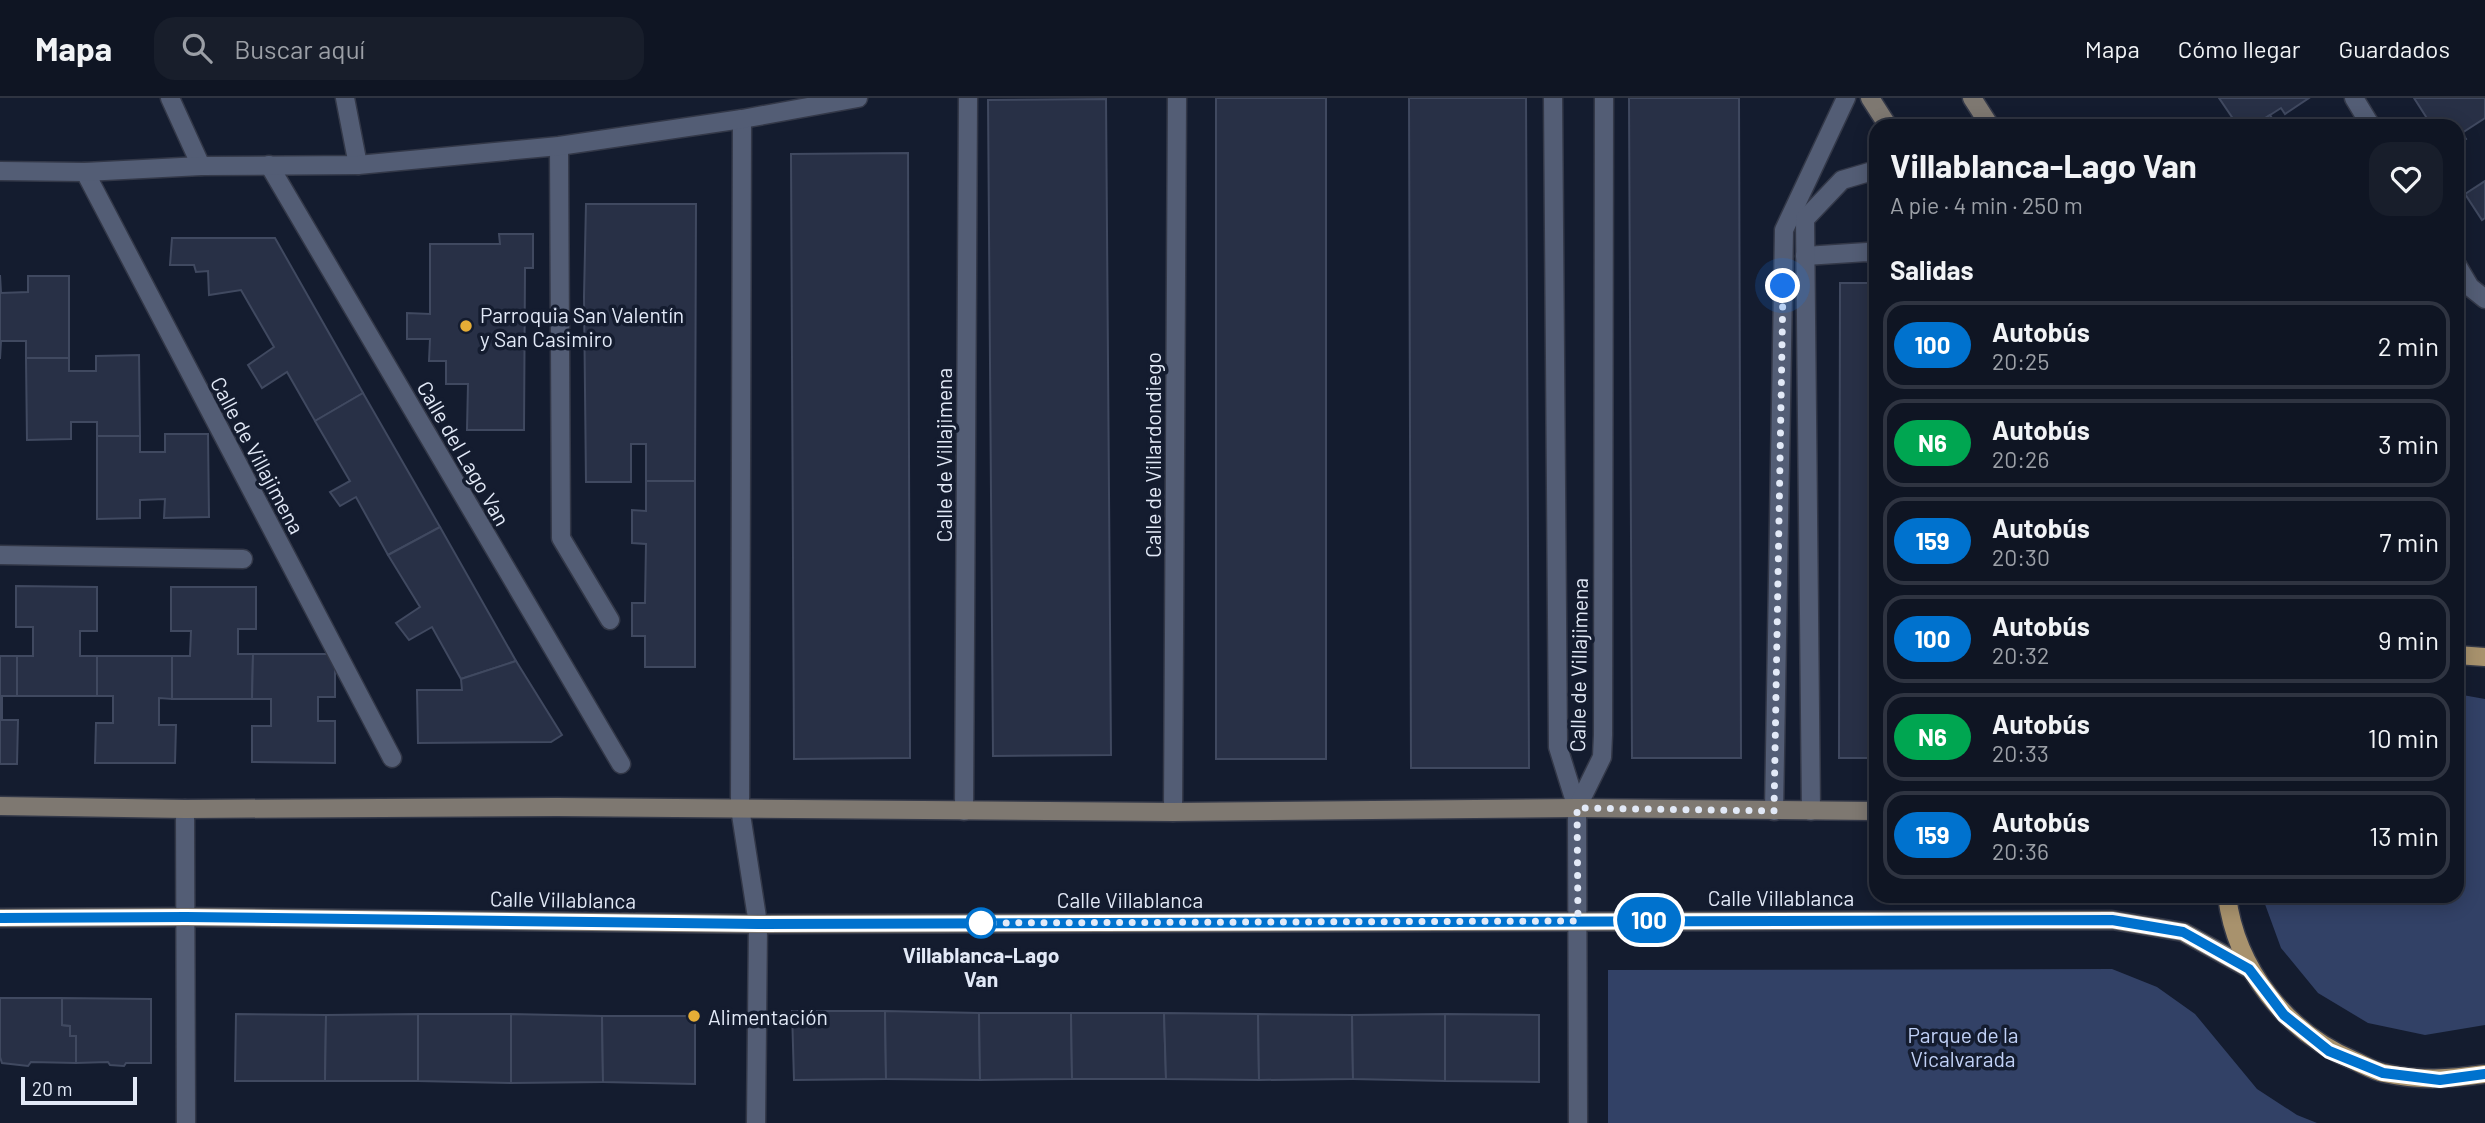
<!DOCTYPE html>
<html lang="es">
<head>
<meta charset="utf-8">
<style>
  body { margin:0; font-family:Barlow,sans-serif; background:#181e2b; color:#f1f3f6; height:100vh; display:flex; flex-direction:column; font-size:26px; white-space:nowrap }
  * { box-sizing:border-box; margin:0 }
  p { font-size:23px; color:#9b9fa6 }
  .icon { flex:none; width:38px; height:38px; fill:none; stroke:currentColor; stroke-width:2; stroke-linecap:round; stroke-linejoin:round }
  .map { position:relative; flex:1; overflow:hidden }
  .panel { position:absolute; left:1869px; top:21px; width:595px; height:784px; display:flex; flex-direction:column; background:#0f1523; border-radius:21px; box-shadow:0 4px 18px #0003,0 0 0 2px #2f3441 }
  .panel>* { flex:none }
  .badge { padding:0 14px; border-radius:23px; font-size:24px; line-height:46px }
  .scale { position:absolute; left:21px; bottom:18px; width:116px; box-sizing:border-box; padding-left:7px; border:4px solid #e2e9f7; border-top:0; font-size:19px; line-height:24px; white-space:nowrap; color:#e2e9f7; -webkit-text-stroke:5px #141c2f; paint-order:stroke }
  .you { position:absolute; width:35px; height:35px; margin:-18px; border:5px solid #fff; border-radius:50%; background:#1a73e8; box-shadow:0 0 0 10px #1a73e833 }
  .map>.badge { position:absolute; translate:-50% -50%; box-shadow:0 0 0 4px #fff }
  h2 { padding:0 21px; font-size:26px; line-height:63px }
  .round { display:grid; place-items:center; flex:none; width:74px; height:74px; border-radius:21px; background:#181e2b }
  .head { display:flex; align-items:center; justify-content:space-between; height:119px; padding:0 21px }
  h1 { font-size:33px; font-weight:700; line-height:52px }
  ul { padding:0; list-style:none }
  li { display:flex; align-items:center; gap:21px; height:88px; margin:0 14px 10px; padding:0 7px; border:4px solid #2f3441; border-radius:21px }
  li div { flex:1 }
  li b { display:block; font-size:26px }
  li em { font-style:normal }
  li .badge { min-width:77px; font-weight:700; text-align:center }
  header { display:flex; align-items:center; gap:42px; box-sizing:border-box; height:98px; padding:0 35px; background:#0f1523; border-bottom:2px solid #2f3441 }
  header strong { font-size:33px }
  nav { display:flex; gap:38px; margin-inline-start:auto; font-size:24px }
  .search { width:490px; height:63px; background:#181e2b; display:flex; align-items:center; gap:18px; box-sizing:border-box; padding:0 24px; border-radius:21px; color:#9b9fa6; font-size:26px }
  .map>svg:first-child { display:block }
  .green { fill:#324166 }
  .building { fill:#283046; stroke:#404960; stroke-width:2 }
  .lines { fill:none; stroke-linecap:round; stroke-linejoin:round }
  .lane-casing { stroke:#333848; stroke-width:21 }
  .street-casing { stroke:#333848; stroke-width:21 }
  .secondary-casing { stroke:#333848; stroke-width:21 }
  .primary-casing { stroke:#333848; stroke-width:21 }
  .lane { stroke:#535d75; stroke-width:18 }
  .street { stroke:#535d75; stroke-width:18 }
  .secondary { stroke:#7e7871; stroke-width:18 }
  .primary { stroke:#a8926d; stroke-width:18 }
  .line-casing { stroke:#fff; stroke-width:16 }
  .line { stroke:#0072ce; stroke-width:10 }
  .walk { stroke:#e2e9f7; stroke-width:7; stroke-dasharray:0 12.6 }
  .poi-dot { fill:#e6ad36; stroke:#141c2f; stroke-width:2.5 }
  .stop-dot { fill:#fff; stroke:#0072ce; stroke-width:3.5 }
  .labels { text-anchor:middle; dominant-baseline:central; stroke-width:7; stroke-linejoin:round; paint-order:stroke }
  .poi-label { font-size:21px; fill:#e2e9f7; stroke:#141c2f; text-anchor:start }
  .street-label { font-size:21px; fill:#e2e9f7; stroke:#141c2f }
  .stop-label { font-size:21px; font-weight:bold; fill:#e2e9f7; stroke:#141c2f }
  .park-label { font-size:21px; fill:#c1d1f7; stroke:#141c2f }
</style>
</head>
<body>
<header>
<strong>Mapa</strong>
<div class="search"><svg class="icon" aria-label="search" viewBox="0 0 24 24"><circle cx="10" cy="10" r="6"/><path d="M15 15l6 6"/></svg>Buscar aquí</div>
<nav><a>Mapa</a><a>Cómo llegar</a><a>Guardados</a></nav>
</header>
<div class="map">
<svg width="2485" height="1025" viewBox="0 0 2485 1025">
  <rect width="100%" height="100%" fill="#141c2f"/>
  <!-- green -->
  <g class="green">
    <path d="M2457 596 2485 601V927L2425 937 2368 925 2318 895 2281 850 2262 798H2457Z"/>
    <path d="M2112 871 2157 889 2195 916 2257 991 2297 1017 2317 1025H1608V872Z"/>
  </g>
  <!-- building -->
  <g class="building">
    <rect x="1216" y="0" width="110" height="661"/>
    <path d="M1409 0H1526L1529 670H1411Z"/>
    <path d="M1629 0H1739L1741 660H1632Z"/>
    <path d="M2219 0H2309L2285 16 2281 10 2253 28H2238Z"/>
    <path d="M2414 0H2485V20L2462 35 2466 41 2457 47V28H2426L2430 25Z"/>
    <path d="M1106 1 1111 657 993 658 988 2Z"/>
    <path d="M2270 17 2277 28H2253Z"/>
    <path d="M908 55 910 660 794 661 791 56Z"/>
    <path d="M2485 83V120L2482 122 2465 96Z"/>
    <path d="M586 106H696L695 383H646V346H631V384H586L584 199Z"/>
    <path d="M499 136H533V170H525L524 332H467L468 286H446V263H429L430 241H407V215L430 216V146H500Z"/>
    <path d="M172 140H275L363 295 315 323 287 274 262 290 248 267 274 249 241 192 209 197 208 173 196 174 194 167H170Z"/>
    <path d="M0 177 1 195 28 194V178H69V260H26V243H1L0 261Z"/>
    <path d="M1840 185H1876V660H1839Z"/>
    <path d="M139 257 140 338H97V324H71V341L27 342 26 260H69V273H96V258Z"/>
    <path d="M363 295 440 429 388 457 356 399 340 408 330 394 350 383 315 323Z"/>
    <path d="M165 336H208L209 419 164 420 165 401 140 402V420L97 421V338H140V354H165Z"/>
    <path d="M646 383H695V569H645V538H632V505H645L646 446 632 445V412L646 413Z"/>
    <path d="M440 429 516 563 461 581 432 529 409 542 396 525 420 509 388 457Z"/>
    <path d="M16 488 97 489V533H80V558H97V598H17V558H33V529H16Z"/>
    <path d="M171 489H256V531H238V556H253L252 601H172V558H190L191 533H171Z"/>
    <path d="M253 556H335V599H318V623H335V665L252 664V628H271V601H252Z"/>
    <path d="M0 558H17V598H2V622H18L17 666H0Z"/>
    <path d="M97 558H172V601L159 600V627H176L175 665H95L96 625H113V598H97Z"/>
    <path d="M516 563 562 637 551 644 418 645 417 592H462L461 581Z"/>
    <path d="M0 900H62V927L70 928V938H76V965L31 964 28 968 2 965 0 959Z"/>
    <path d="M62 900 151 901V965H126L124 968 110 967 108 964 76 965V938H70V928L62 927Z"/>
    <path d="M792 913H885L886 981 794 982Z"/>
    <path d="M885 913 979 915 980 982 886 981Z"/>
    <path d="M979 915H1071L1072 981 980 982Z"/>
    <path d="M1071 915H1164L1166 981H1072Z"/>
    <path d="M1164 915 1258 916 1259 982 1166 981Z"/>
    <path d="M236 916 326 917 325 983H235Z"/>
    <path d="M418 916V983H325L326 917Z"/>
    <path d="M418 916H511V985L418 983Z"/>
    <path d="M511 916 602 918 603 984 511 985Z"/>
    <path d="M1258 916 1352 917 1353 981 1259 982Z"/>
    <path d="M1445 916 1539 917V984L1445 983Z"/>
    <path d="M1445 916V983L1353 981 1352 917Z"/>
    <path d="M602 918H695V986L603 984Z"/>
  </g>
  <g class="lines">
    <defs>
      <g id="lane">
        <path d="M269 67 621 666"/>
        <path d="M85 74 392 660"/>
        <path d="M1805 158 1867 154 1876 157"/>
      </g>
      <g id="street">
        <path d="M170 0 201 68"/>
        <path d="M345 0 358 67"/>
        <path d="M1553 0 1558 649 1577 710 1578 1025"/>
        <path d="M2354 0 2371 28"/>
        <path d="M742 21 740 710 758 826 756 1025"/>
        <path d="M559 48 561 440 610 522"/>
        <path d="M0 73 85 74 201 68 358 67 559 48 742 21 858 0"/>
        <path d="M2457 167 2470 189 2485 201"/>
        <path d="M0 457 243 461"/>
        <path d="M1577 710 1602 659 1603 637 1604 0"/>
        <path d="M185 711 186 1025"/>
        <path d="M964 713 968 0"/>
        <path d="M1774 713 1784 132 1846 0"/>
        <path d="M1811 713 1805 121 1842 82 1876 72"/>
        <path d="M1173 714 1177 0"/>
      </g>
      <g id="secondary">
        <path d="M1870 0 1888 28"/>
        <path d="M1972 0 1990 28"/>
        <path d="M0 708 185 711 557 709 1173 714 1577 710 1876 713"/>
        <path d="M0 820 186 819 758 826 2112 822 2183 834 2250 871"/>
      </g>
      <g id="primary">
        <path d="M2457 557 2485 559"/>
        <path d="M2227 798C2236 871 2287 935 2355 963 2364 967 2374 973 2384 975 2420 983 2449 981 2485 976"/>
      </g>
    </defs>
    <!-- lane casing -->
    <use href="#lane" class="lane-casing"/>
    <!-- street casing -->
    <use href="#street" class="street-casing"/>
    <!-- secondary casing -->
    <use href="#secondary" class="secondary-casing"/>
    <!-- primary casing -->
    <use href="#primary" class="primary-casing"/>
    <!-- lane -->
    <use href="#lane" class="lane"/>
    <!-- street -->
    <use href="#street" class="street"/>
    <!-- secondary -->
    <use href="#secondary" class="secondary"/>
    <!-- primary -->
    <use href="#primary" class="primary"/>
  </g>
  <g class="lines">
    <defs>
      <path id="line" d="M0 820 186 819 758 826 2112 822 2183 834 2249 871 2284 917 2329 953 2383 975 2440 982 2485 976"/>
    </defs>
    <!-- line casing -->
    <use href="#line" class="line-casing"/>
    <!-- line -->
    <use href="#line" class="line"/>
    <!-- walk -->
    <path class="walk" d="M981 825 1578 823 1577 710 1774 713 1783 188"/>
  </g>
  <!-- markers -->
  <g class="poi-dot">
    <circle cx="466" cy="228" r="7"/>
    <circle cx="694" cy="918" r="7"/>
  </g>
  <circle class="stop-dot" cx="981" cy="825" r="14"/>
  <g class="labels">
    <!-- poi labels -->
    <g class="poi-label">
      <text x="480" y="216">Parroquia San Valentín<tspan x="480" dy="24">y San Casimiro</tspan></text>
      <text x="708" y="918">Alimentación</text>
    </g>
    <!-- street labels -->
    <g class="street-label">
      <text transform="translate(464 355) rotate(60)">Calle del Lago Van</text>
      <text transform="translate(258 357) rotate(62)">Calle de Villajimena</text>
      <text transform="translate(943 357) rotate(-90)">Calle de Villajimena</text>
      <text transform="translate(1152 357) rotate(-90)">Calle de Villardondiego</text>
      <text transform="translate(1578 567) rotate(-89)">Calle de Villajimena</text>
      <text x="1781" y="799">Calle Villablanca</text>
      <text transform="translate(563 801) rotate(1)">Calle Villablanca</text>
      <text x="1130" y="801">Calle Villablanca</text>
    </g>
    <!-- stop labels -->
    <g class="stop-label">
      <text x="981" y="856">Villablanca-Lago<tspan x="981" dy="24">Van</tspan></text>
    </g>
    <!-- park labels -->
    <g class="park-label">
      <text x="1963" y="936">Parque de la<tspan x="1963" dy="24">Vicalvarada</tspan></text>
    </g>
  </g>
</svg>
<div class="scale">20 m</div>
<div class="you" style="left:1783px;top:188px"></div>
<b class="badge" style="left:1649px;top:822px;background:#0072ce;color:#fff">100</b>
<section class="panel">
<div class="head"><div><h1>Villablanca-Lago Van</h1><p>A pie · 4 min · 250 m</p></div><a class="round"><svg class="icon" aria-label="heart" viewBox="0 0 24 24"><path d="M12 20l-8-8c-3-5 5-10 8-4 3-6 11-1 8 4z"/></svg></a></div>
<h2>Salidas</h2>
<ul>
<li><span class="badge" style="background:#0072ce;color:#fff">100</span><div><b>Autobús</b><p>20:25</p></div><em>2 min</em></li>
<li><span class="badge" style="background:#00a651;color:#fff">N6</span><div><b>Autobús</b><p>20:26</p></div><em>3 min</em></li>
<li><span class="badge" style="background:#0072ce;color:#fff">159</span><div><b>Autobús</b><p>20:30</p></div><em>7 min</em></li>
<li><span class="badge" style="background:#0072ce;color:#fff">100</span><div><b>Autobús</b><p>20:32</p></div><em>9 min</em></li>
<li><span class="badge" style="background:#00a651;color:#fff">N6</span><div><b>Autobús</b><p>20:33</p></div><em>10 min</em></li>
<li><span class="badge" style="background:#0072ce;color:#fff">159</span><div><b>Autobús</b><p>20:36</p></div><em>13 min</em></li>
</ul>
</section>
</div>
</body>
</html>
